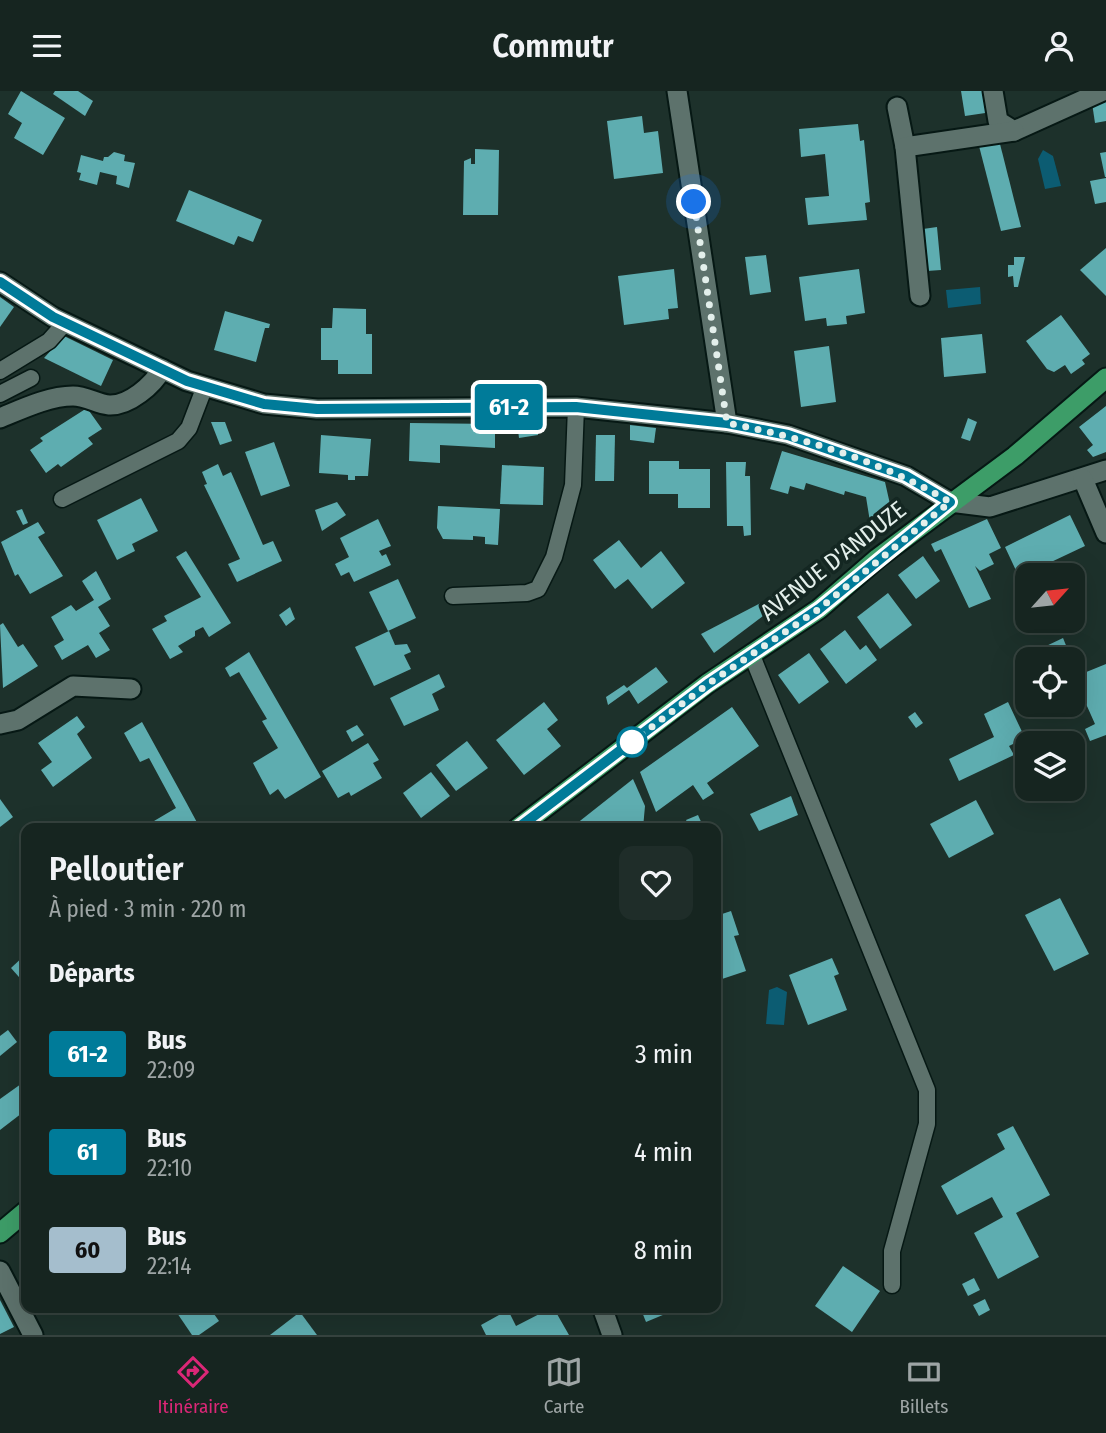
<!DOCTYPE html>
<html lang="fr">
<head>
<meta charset="utf-8">
<style>
  body { margin:0; font-family:"Fira Sans Condensed",sans-serif; background:#1f2d29; color:#f1f3f6; height:100vh; display:flex; flex-direction:column; font-size:26px; white-space:nowrap }
  * { box-sizing:border-box; margin:0 }
  p { font-size:23px; color:#9ea5a5 }
  .icon { flex:none; width:38px; height:38px; fill:none; stroke:currentColor; stroke-width:2; stroke-linecap:round; stroke-linejoin:round }
  .map { position:relative; flex:1; overflow:hidden }
  .sheet { position:absolute; left:21px; top:732px; width:700px; height:490px; display:flex; flex-direction:column; background:#162520; border-radius:14px; box-shadow:0 7px 28px #0002,0 0 0 2px #35423e }
  .sheet>* { flex:none }
  .badge { padding:0 14px; border-radius:5px; font-size:24px; line-height:46px }
  .needle { width:46px; rotate:63deg }
  .fabs { position:absolute; left:1015px; top:472px; display:grid; gap:14px }
  .fabs a { display:grid; place-items:center; width:70px; height:70px; border-radius:14px; background:#162520; box-shadow:0 7px 28px #0002,0 0 0 2px #35423e; font-size:35px }
  .you { position:absolute; width:35px; height:35px; margin:-18px; border:5px solid #fff; border-radius:50%; background:#1a73e8; box-shadow:0 0 0 10px #1a73e833 }
  .map>.badge { position:absolute; translate:-50% -50%; box-shadow:0 0 0 4px #fff }
  h2 { padding:0 28px; font-size:26px; line-height:63px }
  .round { display:grid; place-items:center; flex:none; width:74px; height:74px; border-radius:14px; background:#1f2d29 }
  .overview { display:flex; align-items:center; justify-content:space-between; height:119px; padding:0 28px }
  h1 { font-size:33px; font-weight:600; line-height:52px }
  ul { padding:0; list-style:none }
  li { display:flex; align-items:center; gap:21px; height:98px; padding:0 28px }
  li div { flex:1 }
  li b { display:block; font-size:26px }
  li em { font-style:normal }
  li .badge { min-width:77px; font-weight:700; text-align:center }
  header { display:flex; justify-content:space-between; align-items:center; height:91px; padding:0 28px; background:#162520; font-size:32px; font-weight:600 }
  .dock { display:flex; justify-content:space-around; align-items:center; height:98px; border-top:2px solid #35423e; background:#162520; font-size:19px; color:#9ea5a5 }
  .dock a { display:grid; justify-items:center; gap:4px }
  .dock .on { color:#db2777 }
  .map>svg:first-child { display:block }
  .water { fill:#0c5c72 }
  .building { fill:#5eadb0 }
  .lines { fill:none; stroke-linecap:round; stroke-linejoin:round }
  .service-casing { stroke:#061814; stroke-width:19 }
  .minor-casing { stroke:#061814; stroke-width:23 }
  .primary-casing { stroke:#061814; stroke-width:23 }
  .service { stroke:#5d726c; stroke-width:16 }
  .minor { stroke:#5d726c; stroke-width:19 }
  .primary { stroke:#3d9d68; stroke-width:19 }
  .line-casing { stroke:#fff; stroke-width:16 }
  .line { stroke:#007b99; stroke-width:10 }
  .walk { stroke:#e3efeb; stroke-width:7; stroke-dasharray:0 12.6 }
  .stop-dot { fill:#fff; stroke:#007b99; stroke-width:3.5 }
  .labels { text-anchor:middle; dominant-baseline:central; stroke-width:7; stroke-linejoin:round; paint-order:stroke }
  .street-label { font-size:24px; fill:#e3efeb; stroke:#142722 }
</style>
</head>
<body>
<header><svg class="icon" aria-label="menu" viewBox="0 0 24 24"><path d="M4 6h16M4 12h16M4 18h16"/></svg>Commutr<svg class="icon" aria-label="person" viewBox="0 0 24 24"><circle cx="12" cy="8" r="4"/><path d="M4 21q1-7 8-7t8 7"/></svg></header>
<div class="map">
<svg width="1106" height="1244" viewBox="0 0 1106 1244">
  <rect width="100%" height="100%" fill="#1d312b"/>
  <!-- water -->
  <g class="water">
    <path d="M1043 59 1053 65 1061 95 1045 98 1038 68Z"/>
    <path d="M980 196 981 213 948 217 946 199Z"/>
    <path d="M777 896 787 901 784 934 766 933 769 899Z"/>
  </g>
  <!-- building -->
  <g class="building">
    <path d="M21 0 65 27 43 64 14 47 22 32 8 23Z"/>
    <path d="M55 0H78L93 10 85 25 53 3Z"/>
    <path d="M961 0H987L992 21 965 25Z"/>
    <path d="M1106 5V30L1095 32 1092 12Z"/>
    <path d="M642 25 644 42 658 40 663 82 614 88 607 30Z"/>
    <path d="M858 33 860 50 864 49 870 111 865 112 867 129 808 134 805 107 829 105 825 63 801 66 799 38Z"/>
    <path d="M999 49 1021 136 1001 140 979 55Z"/>
    <path d="M475 58 499 59 498 124H463L464 70 471 67V73H475Z"/>
    <path d="M114 61 125 64 124 70 135 72 129 97 116 93 117 85 100 81 97 94 79 89 81 82 77 81 81 64 103 70 104 66H108Z"/>
    <path d="M1106 61V86H1105L1100 62Z"/>
    <path d="M1106 87V111L1095 113 1090 90Z"/>
    <path d="M189 99 262 129 253 151 238 145 234 154 176 130Z"/>
    <path d="M937 136 941 179 927 180 923 138Z"/>
    <path d="M1106 157V205L1080 179Z"/>
    <path d="M766 164 771 201 750 204 745 166Z"/>
    <path d="M1014 166H1025L1018 196H1014L1013 185 1008 186V174H1014Z"/>
    <path d="M674 178 678 217 668 218 669 228 624 234 618 185Z"/>
    <path d="M859 178 865 222 846 225 847 233 827 235 826 227 805 230 799 186Z"/>
    <path d="M0 206 14 216 0 236Z"/>
    <path d="M333 217 366 218V243H372V283H338V269H321V237H332Z"/>
    <path d="M225 220 270 233 269 237H265L256 271 214 259Z"/>
    <path d="M1061 224 1090 263 1082 269 1085 273 1071 283 1065 274 1054 281 1047 278 1026 250Z"/>
    <path d="M982 243 986 282 944 286 941 247Z"/>
    <path d="M64 245 113 269 101 295 44 267Z"/>
    <path d="M829 255 836 311 801 316 794 260Z"/>
    <path d="M1106 315V361L1093 366 1087 359 1093 354 1079 336Z"/>
    <path d="M87 317 102 338 88 347 93 353 61 376 58 373 46 382 30 359 43 350 40 347Z"/>
    <path d="M968 327 977 331 970 350 961 347Z"/>
    <path d="M536 329 538 344 519 347 517 331Z"/>
    <path d="M211 331H225L232 350 220 354Z"/>
    <path d="M410 332 495 333V357L440 354V372L409 370Z"/>
    <path d="M630 334 656 337 654 352 630 349Z"/>
    <path d="M321 344 371 348 368 385H355V389H348V384L319 382Z"/>
    <path d="M596 344H615L614 390H595Z"/>
    <path d="M274 351 290 395 261 405 245 361Z"/>
    <path d="M782 360 885 391 892 422 871 437 866 406 845 400 844 404 806 392 804 399 790 395 788 403 770 398Z"/>
    <path d="M649 370H679V378H710V417H678V403H649Z"/>
    <path d="M726 371H746L745 385H750L751 444 744 445 743 435H727Z"/>
    <path d="M218 373 223 385 231 381 263 454 273 450 282 470 237 491 228 473 240 468 204 394 207 393 202 381Z"/>
    <path d="M502 374 544 376 543 414 500 413Z"/>
    <path d="M141 407 158 440 132 453 135 460 117 469 97 429Z"/>
    <path d="M337 411 346 424 322 440 315 419Z"/>
    <path d="M438 415 500 418 498 454 485 453V446L473 445V449L443 448 437 437Z"/>
    <path d="M22 418 28 432 23 434 16 420Z"/>
    <path d="M1070 424 1085 455 1049 472 1054 483 1051 485 1026 483 1019 486 1005 456Z"/>
    <path d="M378 428 391 455 379 460 382 465 386 463 391 474 354 491 349 481 341 485 335 473 349 466 340 447Z"/>
    <path d="M987 428 1001 457 989 463 994 473 980 480 975 475 991 508 969 517 941 458 935 461 931 453Z"/>
    <path d="M38 431 45 442 38 446 63 485 30 503 18 483 15 485 1 451Z"/>
    <path d="M619 449 641 477 661 460 685 492 652 518 628 488 615 498 593 469Z"/>
    <path d="M186 460 231 532 209 546 203 536 195 540V545L178 555 183 561 170 568 152 538 167 530 164 525 201 506 176 466Z"/>
    <path d="M923 465 940 490 916 508 898 484Z"/>
    <path d="M96 480 111 508 98 516 110 535 99 542 110 559 96 567 88 554 62 569 54 555 64 549 51 526 71 514 76 520 94 509 82 490Z"/>
    <path d="M398 488 416 527 388 540 369 501Z"/>
    <path d="M784 500 788 506 714 562 701 543Z"/>
    <path d="M888 502 912 534 880 558 857 526Z"/>
    <path d="M290 516 295 528 286 535 279 524Z"/>
    <path d="M3 532 18 556 23 553 38 575 3 597 0 534Z"/>
    <path d="M845 539 860 559 866 554 877 569 846 593 820 558Z"/>
    <path d="M389 540 395 554 407 553 411 561 404 564 411 578 374 595 355 556Z"/>
    <path d="M1063 547 1072 569H1047L1042 557Z"/>
    <path d="M249 561 321 686 285 708 278 698 270 704 253 672 278 657 262 630 267 628 239 581 230 586 225 577Z"/>
    <path d="M809 562 829 591 799 613 778 584Z"/>
    <path d="M1106 573V644L1090 650 1085 638 1095 633 1074 586Z"/>
    <path d="M656 576 668 591 638 613 629 599 608 614 606 606 624 594 627 597Z"/>
    <path d="M439 583 445 596 432 603 439 619 404 635 390 607Z"/>
    <path d="M544 611 558 629 547 638 561 655 524 684 496 649Z"/>
    <path d="M1008 611 1025 647 1009 655 1014 664 959 690 949 668 994 646 984 623Z"/>
    <path d="M732 616 759 655 707 692 714 702 703 709 693 694 656 721 640 681Z"/>
    <path d="M915 621 923 632 916 637 908 626Z"/>
    <path d="M77 625 85 636 77 643 92 667 53 696 41 679 52 671 38 652Z"/>
    <path d="M142 631 186 711 200 737H158L154 730 176 717 149 667 140 671 124 642Z"/>
    <path d="M357 634 364 644 352 651 346 640Z"/>
    <path d="M467 650 488 677 456 700 436 674Z"/>
    <path d="M368 652 379 669 373 672 382 687 351 705 349 701 338 707 322 680Z"/>
    <path d="M431 681 450 705 421 727 403 702Z"/>
    <path d="M633 688 645 715 643 737H571Z"/>
    <path d="M791 705 798 724 759 740 750 723Z"/>
    <path d="M0 708 13 726 0 736Z"/>
    <path d="M976 709 994 743 949 767 930 733Z"/>
    <path d="M698 724 702 733 690 737 686 729Z"/>
    <path d="M1060 807 1089 863 1054 880 1025 824Z"/>
    <path d="M731 820 739 844 734 845 746 880 716 890V825Z"/>
    <path d="M26 863V894L11 877Z"/>
    <path d="M832 867 839 883 834 885 847 919 808 934 789 884Z"/>
    <path d="M8 939 17 951 0 965V945Z"/>
    <path d="M21 993 26 1000V1019L0 1039V1008Z"/>
    <path d="M1013 1035 1050 1104 1016 1122 1039 1166 998 1188 974 1142 1003 1126 992 1106 957 1124 941 1095 1005 1058 997 1043Z"/>
    <path d="M843 1175 880 1200 852 1241 815 1215Z"/>
    <path d="M974 1187 980 1199 968 1205 962 1193Z"/>
    <path d="M985 1208 990 1219 979 1225 973 1214Z"/>
    <path d="M0 1209 14 1236 0 1243Z"/>
    <path d="M173 1216H209L219 1230 199 1244H192Z"/>
    <path d="M553 1216 569 1244H486L481 1234 508 1219 516 1235Z"/>
    <path d="M640 1216H668L670 1221 646 1231Z"/>
    <path d="M300 1221 317 1244H270Z"/>
  </g>
  <g class="lines">
    <defs>
      <g id="service">
        <path d="M0 280 49 250 65 232"/>
        <path d="M0 303 31 287"/>
        <path d="M62 408 178 350 189 337 205 295"/>
        <path d="M453 505 527 502 538 498 554 466 573 394 576 316"/>
        <path d="M751 562 927 999V1033L892 1160V1194"/>
      </g>
      <g id="minor">
        <path d="M677 0 727 332"/>
        <path d="M993 0 998 30 1014 40 1103 0"/>
        <path d="M897 16 905 56"/>
        <path d="M0 191 53 226 187 290 264 313 317 318 576 316 727 332 788 344 906 385 950 411 990 416 1106 379"/>
        <path d="M920 205 905 56 1014 40"/>
        <path d="M0 327C22 318 49 305 73 305 86 305 97 313 109 314 129 315 153 294 162 278"/>
        <path d="M1083 388 1106 442"/>
        <path d="M0 633 18 629 73 595 131 598"/>
        <path d="M0 1180 33 1244"/>
        <path d="M602 1216 612 1244"/>
      </g>
      <g id="primary">
        <path d="M518 737 707 593 819 518 878 467 1015 365 1106 287"/>
        <path d="M0 1142 26 1120"/>
      </g>
    </defs>
    <!-- service casing -->
    <use href="#service" class="service-casing"/>
    <!-- minor casing -->
    <use href="#minor" class="minor-casing"/>
    <!-- primary casing -->
    <use href="#primary" class="primary-casing"/>
    <!-- service -->
    <use href="#service" class="service"/>
    <!-- minor -->
    <use href="#minor" class="minor"/>
    <!-- primary -->
    <use href="#primary" class="primary"/>
  </g>
  <g class="lines">
    <defs>
      <path id="line" d="M0 191 53 226 187 290 264 313 317 318 576 316 727 332 788 344 906 385 950 411 819 518 708 593 518 737"/>
    </defs>
    <!-- line casing -->
    <use href="#line" class="line-casing"/>
    <!-- line -->
    <use href="#line" class="line"/>
    <!-- walk -->
    <path class="walk" d="M632 651 708 593 819 518 950 411C881 370 805 347 727 332L694 111"/>
  </g>
  <!-- markers -->
  <circle class="stop-dot" cx="632" cy="651" r="14"/>
  <g class="labels">
    <!-- street labels -->
    <g class="street-label">
      <text transform="translate(833 470) rotate(-38)">AVENUE D'ANDUZE</text>
    </g>
  </g>
</svg>
<div class="fabs">
<a><svg class="needle" viewBox="-14 -14 28 28"><path d="M0-13l5 13h-10z" fill="#e53935"/><path d="M0 13l5-13h-10z" fill="#9ea5a5"/></svg></a>
<a><svg class="icon" aria-label="locate" viewBox="0 0 24 24"><circle cx="12" cy="12" r="6"/><path d="M12 2v4M12 18v4M2 12h4M18 12h4"/></svg></a>
<a><svg class="icon" aria-label="layers" viewBox="0 0 24 24"><path d="M12 4l9 5-9 5-9-5zM3 14l9 5 9-5"/></svg></a>
</div>
<div class="you" style="left:694px;top:111px"></div>
<b class="badge" style="left:509px;top:316px;background:#007b99;color:#fff">61-2</b>
<section class="sheet">
<div class="overview"><div><h1>Pelloutier</h1><p>À pied · 3 min · 220 m</p></div><a class="round"><svg class="icon" aria-label="heart" viewBox="0 0 24 24"><path d="M12 20l-8-8c-3-5 5-10 8-4 3-6 11-1 8 4z"/></svg></a></div>
<h2>Départs</h2>
<ul>
<li><span class="badge" style="background:#007b99;color:#fff">61-2</span><div><b>Bus</b><p>22:09</p></div><em>3 min</em></li>
<li><span class="badge" style="background:#007b99;color:#fff">61</span><div><b>Bus</b><p>22:10</p></div><em>4 min</em></li>
<li><span class="badge" style="background:#a5becd;color:#111">60</span><div><b>Bus</b><p>22:14</p></div><em>8 min</em></li>
</ul>
</section>
</div>
<nav class="dock">
<a class="on"><svg class="icon" aria-label="directions" viewBox="0 0 24 24"><path d="M12 3l9 9-9 9-9-9zM9 14v-3h6M13 9l2 2-2 2"/></svg>Itinéraire</a>
<a><svg class="icon" aria-label="map" viewBox="0 0 24 24"><path d="M3 6l6-2 6 2 6-2v14l-6 2-6-2-6 2zM9 4v14M15 6v14"/></svg>Carte</a>
<a><svg class="icon" aria-label="tickets" viewBox="0 0 24 24"><path d="M3 7h18v10H3zM15 7v10"/></svg>Billets</a>
</nav>
</body>
</html>
